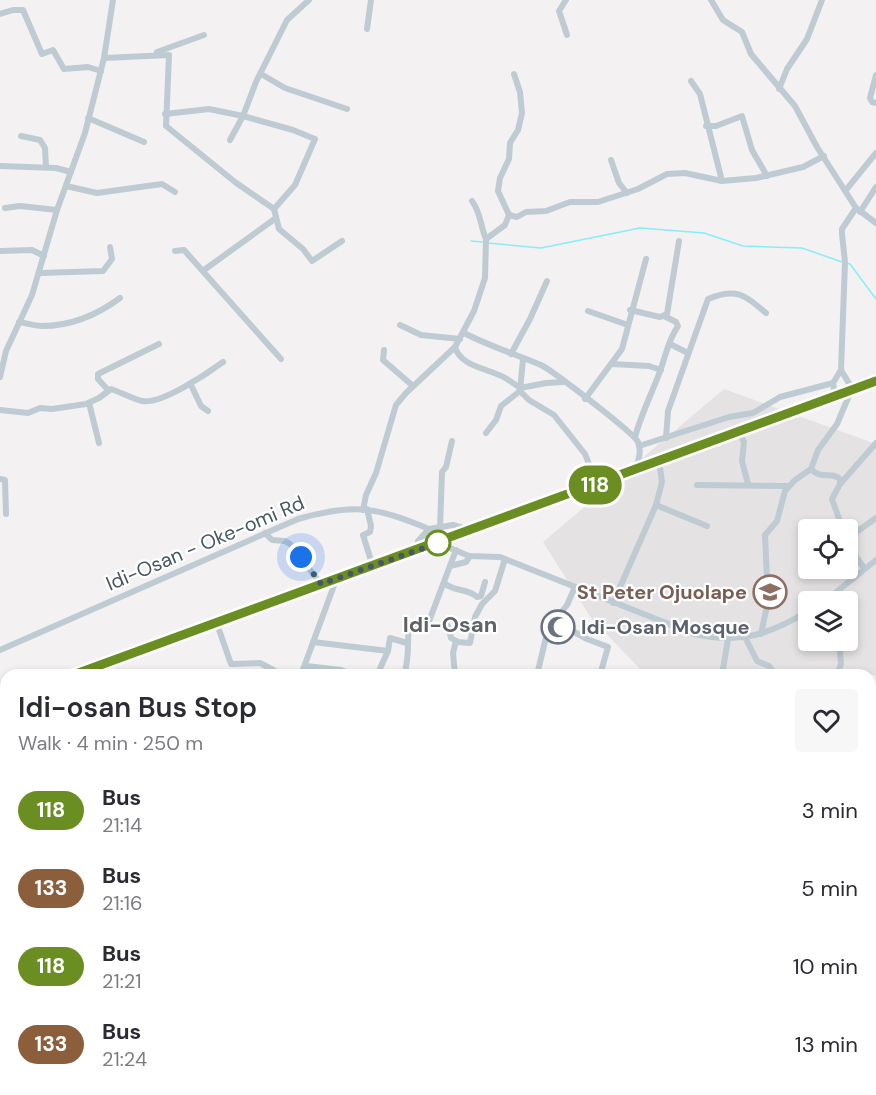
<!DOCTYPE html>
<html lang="en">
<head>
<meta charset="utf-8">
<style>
  body { margin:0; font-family:"DM Sans",sans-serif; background:#f7f7f7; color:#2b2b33; height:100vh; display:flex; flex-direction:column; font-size:22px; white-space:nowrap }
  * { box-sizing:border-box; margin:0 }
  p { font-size:20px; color:#7c7c81 }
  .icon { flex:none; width:33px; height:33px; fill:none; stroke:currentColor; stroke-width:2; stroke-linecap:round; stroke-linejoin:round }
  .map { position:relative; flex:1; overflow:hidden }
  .drawer { position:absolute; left:0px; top:669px; width:876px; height:426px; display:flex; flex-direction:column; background:#fff; border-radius:18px 18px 0 0; box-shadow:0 3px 9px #0003 }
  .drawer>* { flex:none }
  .badge { padding:0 12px; border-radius:20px; font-size:21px; line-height:39px }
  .controls { position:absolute; left:798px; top:519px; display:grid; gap:12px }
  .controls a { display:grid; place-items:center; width:60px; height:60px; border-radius:6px; background:#fff; box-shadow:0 3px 9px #0003; font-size:30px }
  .you { position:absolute; width:30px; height:30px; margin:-15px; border:4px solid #fff; border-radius:50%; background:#1a73e8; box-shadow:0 0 0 9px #1a73e833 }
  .map>.badge { position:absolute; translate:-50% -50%; box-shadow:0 0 0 3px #fff }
  .round { display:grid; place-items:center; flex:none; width:63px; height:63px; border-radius:6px; background:#f7f7f7 }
  .headline { display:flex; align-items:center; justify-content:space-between; height:102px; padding:0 18px }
  h1 { font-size:28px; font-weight:600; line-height:45px }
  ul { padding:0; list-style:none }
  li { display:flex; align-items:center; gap:18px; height:78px; padding:0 18px }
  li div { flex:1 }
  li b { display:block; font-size:22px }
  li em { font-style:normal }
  li .badge { min-width:66px; font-weight:700; text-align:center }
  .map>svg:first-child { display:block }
  .education { fill:#e5e2e4; fill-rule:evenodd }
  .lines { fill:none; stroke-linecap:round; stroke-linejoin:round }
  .stream { stroke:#85eef7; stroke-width:1.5 }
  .minor { stroke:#becbd2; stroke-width:6 }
  .major { stroke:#aec6d3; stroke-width:8 }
  .rail-casing { stroke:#b3b8bc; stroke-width:4 }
  .rail { stroke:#fff; stroke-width:1.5; stroke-dasharray:4.5; stroke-linecap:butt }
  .line-casing { stroke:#fff; stroke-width:14 }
  .line { stroke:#6b8e23; stroke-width:9 }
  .walk { stroke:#475862; stroke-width:6; stroke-dasharray:0 10.8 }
  .stop-dot { fill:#fff; stroke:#6b8e23; stroke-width:3 }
  .labels { text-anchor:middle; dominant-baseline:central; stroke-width:4.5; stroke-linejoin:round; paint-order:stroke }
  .street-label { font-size:20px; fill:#475862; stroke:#fff }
  .education-label { font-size:20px; font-weight:bold; fill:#785e54; stroke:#fff; text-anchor:end }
  .worship-label { font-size:20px; font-weight:bold; fill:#5b616d; stroke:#fff; text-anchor:start }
  .quarter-label { font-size:22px; font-weight:bold; fill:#5d6367; stroke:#fff }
</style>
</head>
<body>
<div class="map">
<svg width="876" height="1095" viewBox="0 0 876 1095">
  <rect width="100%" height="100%" fill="#f4f1f2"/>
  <!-- education -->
  <path class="education" d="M724 389 876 444V675H646L591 618 543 542ZM808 530H848V568H808ZM808 602H848V640H808Z"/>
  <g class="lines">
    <!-- stream -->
    <g class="stream">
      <path d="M471 241 483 242"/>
      <path d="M488 243 541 248 640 228 704 233 743 246 802 248 842 262"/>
      <path d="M846 263 850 264 876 299"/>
      <path d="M870 784 876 787"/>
      <path d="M559 1089 571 1095"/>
      <path d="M378 1095 390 1089"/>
      <path d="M644 1095 645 1089"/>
    </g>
    <!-- minor -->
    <g class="minor">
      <path d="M566 0 559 11 567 35"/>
      <path d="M711 0 723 20 742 32 751 54 795 106 817 147 856 208 876 223"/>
      <path d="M0 14 13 10H23L42 54 53 50 64 69 88 67 101 71"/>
      <path d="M367 29 371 0"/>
      <path d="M157 52 204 35"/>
      <path d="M104 58 169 55 166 126 235 182 274 209 279 229 303 249 312 261 342 241"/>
      <path d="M261 74 285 88 347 109"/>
      <path d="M876 75 870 98 872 102 876 103"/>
      <path d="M691 81 700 94 722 181"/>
      <path d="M779 89 787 69 807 39 822 0"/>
      <path d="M165 114 209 109 243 116 256 82 287 20 309 0"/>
      <path d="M88 118 144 142"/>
      <path d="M706 126H716L742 116 752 150 767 176"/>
      <path d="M21 136 40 140 45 148 46 167"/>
      <path d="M230 140 243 116 293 130 315 139 295 185 274 209"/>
      <path d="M611 160 619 183 627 193"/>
      <path d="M0 166 56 168 71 172"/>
      <path d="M66 186 97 193 162 184 175 192"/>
      <path d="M846 190 876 153"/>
      <path d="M472 201C481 213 480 225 486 239"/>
      <path d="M5 208 20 206 57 210"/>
      <path d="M860 212 876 187"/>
      <path d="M509 215 498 191 500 178 509 159 510 143 518 130 522 113 520 92 514 74"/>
      <path d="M0 251 32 250 44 256"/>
      <path d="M175 251 184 250 281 359"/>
      <path d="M204 270 276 218"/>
      <path d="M40 273 103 271 112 259 110 247"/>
      <path d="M630 310 660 317 667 314 679 241"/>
      <path d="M588 311 628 325"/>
      <path d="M19 322C26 323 34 326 42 326 70 326 97 315 120 298"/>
      <path d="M400 325 421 335 460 339"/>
      <path d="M464 333C489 346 515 354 541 365 553 371 634 433 638 442 642 451 638 461 636 470"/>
      <path d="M670 344 688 353"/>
      <path d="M455 347C460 365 484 368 499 375 507 378 513 383 520 388L546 383 563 382"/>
      <path d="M384 350 383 360 413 386"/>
      <path d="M511 354 530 319 547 281"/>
      <path d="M523 359 520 391 529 400 554 415 585 454 589 464 591 487"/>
      <path d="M612 364 649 366 661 370"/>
      <path d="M0 377 6 351 32 295 57 210 85 133 104 58 113 0"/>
      <path d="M191 385 201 406 208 411"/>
      <path d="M108 390 98 379V374L159 344"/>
      <path d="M853 390 841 370 845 262 842 234V229L856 208"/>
      <path d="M835 397 833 383 841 370"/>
      <path d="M585 399 622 349 646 259"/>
      <path d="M89 403 99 443"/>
      <path d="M0 410 28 413 40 408 52 409 86 404 99 398 111 389C120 392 133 399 142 401 161 405 208 373 223 362"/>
      <path d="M738 431 744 442 742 461 748 484"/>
      <path d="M486 433 496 420 501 406 520 391"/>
      <path d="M635 437C641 415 651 395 659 374 666 356 667 342 678 326L676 322 664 316"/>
      <path d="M666 438 668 411 708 299C736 287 745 295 766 313"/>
      <path d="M639 446 729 417 753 413 780 397 833 383"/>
      <path d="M811 469C821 480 832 471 840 479V484L832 499 843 530"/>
      <path d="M0 479 5 480 6 514"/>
      <path d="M841 483 876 443"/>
      <path d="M697 485 788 486"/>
      <path d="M656 505 707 526"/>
      <path d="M367 509 371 526 370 532 363 535 373 567"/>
      <path d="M363 510 366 495 376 473 396 405 406 393 455 347 474 311 485 278 486 239 505 225 509 215 517 217 526 212 546 211 570 202H598L638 189 667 174 685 173 722 181 756 178 803 167 824 156"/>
      <path d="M440 528 442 472 446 467 452 441"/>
      <path d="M265 533 272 540 285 541 290 544 321 584"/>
      <path d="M848 538 854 554 865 569"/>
      <path d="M848 538 876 518"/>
      <path d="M438 543 469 556 500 557 694 634C740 644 769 635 808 611"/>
      <path d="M418 550V541L429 529 453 525 470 530"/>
      <path d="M450 566 466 562 470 556"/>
      <path d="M444 583C454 592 468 588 477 597L481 596 485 582"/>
      <path d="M824 602 876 560"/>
      <path d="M613 603 656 505 662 482 659 461"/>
      <path d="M556 617 567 628 587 639 608 647 600 675"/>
      <path d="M217 624 231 664 260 663 277 672 292 675"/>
      <path d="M448 626 451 638 458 642 470 643 475 617 482 604 495 591 505 559"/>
      <path d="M761 634 768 601 765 535 777 521 785 491 795 480 811 469 818 450 837 424 851 391"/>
      <path d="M745 637 757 661 769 666 776 675"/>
      <path d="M313 642 388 651"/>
      <path d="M0 650 298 519C354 503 376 507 429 529"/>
      <path d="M306 666 341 670 355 675"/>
      <path d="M301 675 336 580"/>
      <path d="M377 675 388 651 390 638 407 643"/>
      <path d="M404 675C410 656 407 643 409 624H428L456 550"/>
      <path d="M455 675 453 653 456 641"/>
      <path d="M537 675 548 629 567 605 575 587"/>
      <path d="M722 675 728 639"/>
      <path d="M837 675 841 664 839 640"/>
      <path d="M870 860 876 868"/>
      <path d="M69 1089 84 1095"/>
      <path d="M755 1089 761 1095"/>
      <path d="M47 1095 48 1089"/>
      <path d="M93 1095 94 1089"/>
      <path d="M709 1095 712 1089"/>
      <path d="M869 1095 876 1084"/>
    </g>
    <!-- major -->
    <g class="major">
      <path d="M73 675 876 381"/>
      <path d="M0 704 6 702"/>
    </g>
    <defs>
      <g id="rail">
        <path d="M870 759 876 758"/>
        <path d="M160 1095 165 1089"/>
      </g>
    </defs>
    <!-- rail casing -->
    <use href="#rail" class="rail-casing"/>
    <!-- rail -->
    <use href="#rail" class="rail"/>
  </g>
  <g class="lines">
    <defs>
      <path id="line" d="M73 675 876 381"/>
    </defs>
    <!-- line casing -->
    <use href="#line" class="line-casing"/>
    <!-- line -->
    <use href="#line" class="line"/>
    <!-- walk -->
    <path class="walk" d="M301 557 321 584 438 543"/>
  </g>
  <!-- icons -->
  <defs>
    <symbol id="school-ring" viewBox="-11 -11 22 22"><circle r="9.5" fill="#fff" stroke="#8d6e63" stroke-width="1.5"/><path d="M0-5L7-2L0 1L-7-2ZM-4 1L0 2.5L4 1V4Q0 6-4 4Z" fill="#8d6e63"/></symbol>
    <symbol id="mosque-ring" viewBox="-11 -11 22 22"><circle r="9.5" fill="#fff" stroke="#6b7280" stroke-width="1.5"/><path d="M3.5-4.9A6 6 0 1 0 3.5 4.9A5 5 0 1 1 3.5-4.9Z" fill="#6b7280"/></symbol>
  </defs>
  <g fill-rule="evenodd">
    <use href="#school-ring" x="751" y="573" width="38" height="38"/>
    <use href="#mosque-ring" x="539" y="608" width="38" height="38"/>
  </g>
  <!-- markers -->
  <circle class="stop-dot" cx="438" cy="543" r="12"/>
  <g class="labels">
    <!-- street labels -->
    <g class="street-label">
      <text transform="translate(205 543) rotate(-23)">Idi-Osan - Oke-omi Rd</text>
    </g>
    <!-- education labels -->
    <g class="education-label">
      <text x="747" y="592">St Peter Ojuolape</text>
    </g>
    <!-- worship labels -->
    <g class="worship-label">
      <text x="581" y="627">Idi-Osan Mosque</text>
    </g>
    <!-- quarter labels -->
    <g class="quarter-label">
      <text x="450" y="624">Idi-Osan</text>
    </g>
  </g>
</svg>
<div class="controls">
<a><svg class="icon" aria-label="locate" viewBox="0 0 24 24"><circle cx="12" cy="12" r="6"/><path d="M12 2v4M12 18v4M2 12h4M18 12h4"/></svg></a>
<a><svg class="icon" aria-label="layers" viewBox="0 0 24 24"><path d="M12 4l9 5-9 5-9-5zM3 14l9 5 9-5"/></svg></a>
</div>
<div class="you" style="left:301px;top:557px"></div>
<b class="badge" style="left:595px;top:485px;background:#6b8e23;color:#fff">118</b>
<section class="drawer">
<div class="headline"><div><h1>Idi-osan Bus Stop</h1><p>Walk · 4 min · 250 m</p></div><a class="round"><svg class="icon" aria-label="heart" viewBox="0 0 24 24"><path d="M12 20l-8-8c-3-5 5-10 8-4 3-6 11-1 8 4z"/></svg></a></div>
<ul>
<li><span class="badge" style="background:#6b8e23;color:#fff">118</span><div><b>Bus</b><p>21:14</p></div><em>3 min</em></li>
<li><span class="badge" style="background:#8b5e3c;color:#fff">133</span><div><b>Bus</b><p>21:16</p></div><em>5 min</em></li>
<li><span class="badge" style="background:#6b8e23;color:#fff">118</span><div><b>Bus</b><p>21:21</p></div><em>10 min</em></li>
<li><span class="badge" style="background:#8b5e3c;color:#fff">133</span><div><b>Bus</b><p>21:24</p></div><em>13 min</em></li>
</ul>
</section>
</div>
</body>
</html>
